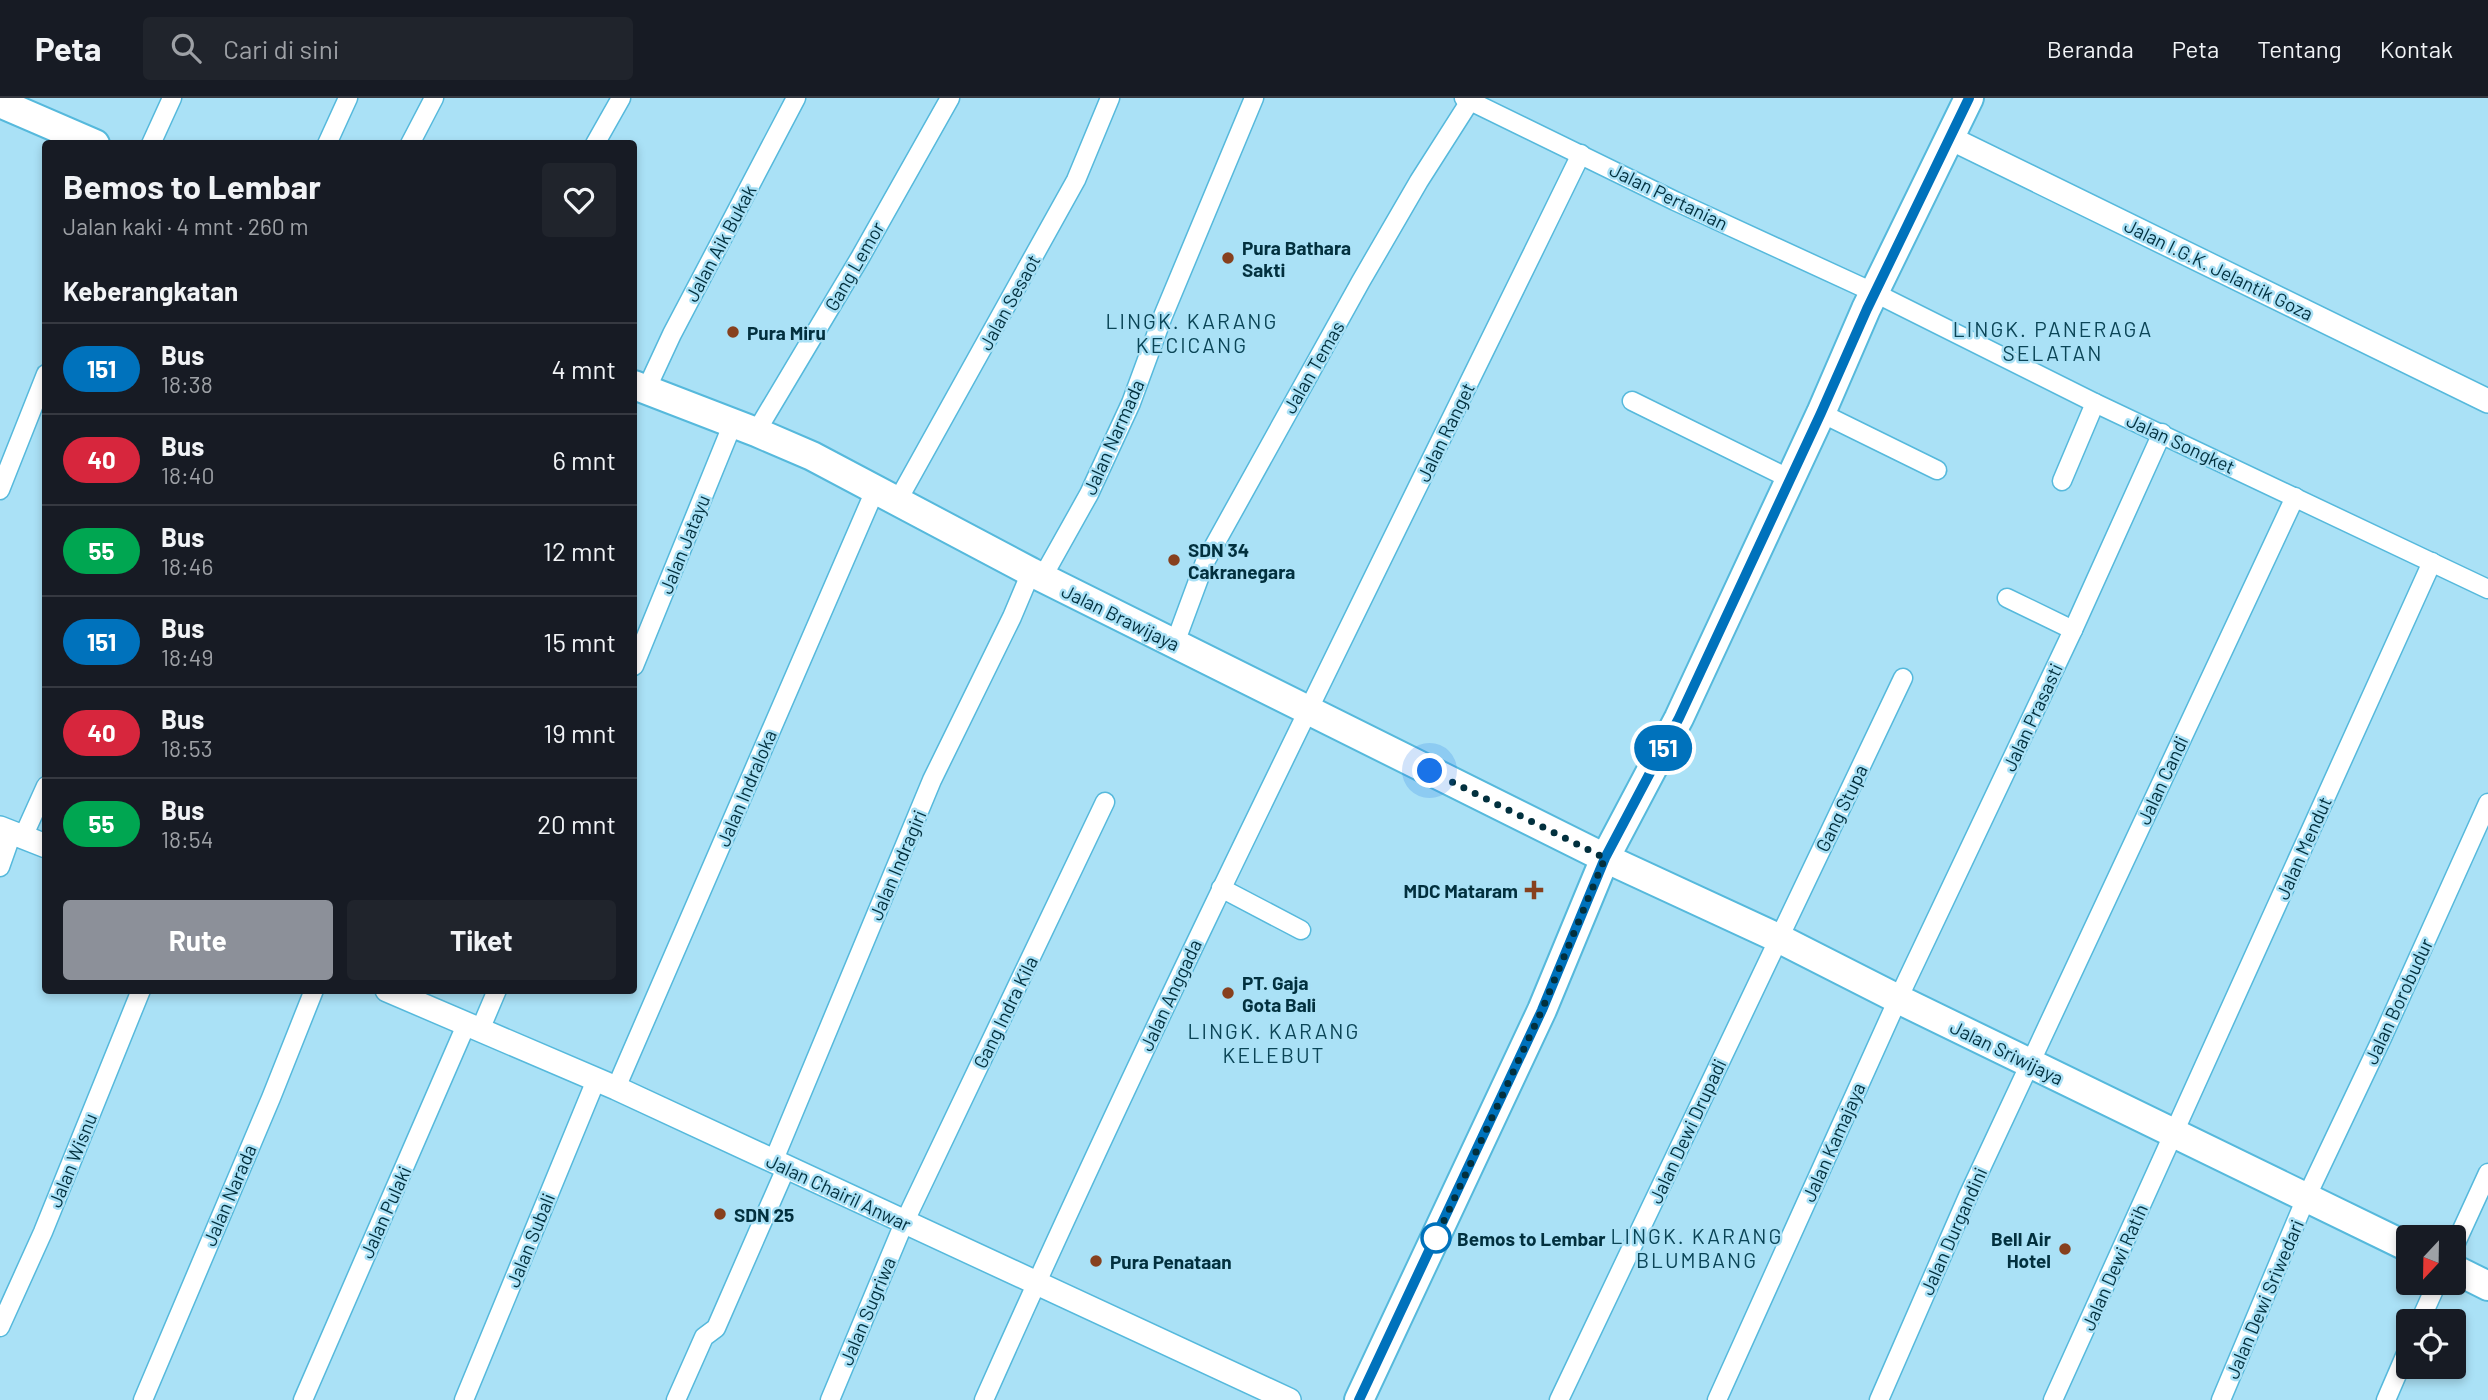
<!DOCTYPE html>
<html lang="id">
<head>
<meta charset="utf-8">
<style>
  body { margin:0; font-family:Barlow,sans-serif; background:#20242c; color:#f1f3f6; height:100vh; display:flex; flex-direction:column; font-size:26px; white-space:nowrap }
  * { box-sizing:border-box; margin:0 }
  p { font-size:23px; color:#9ea1a6 }
  .icon { flex:none; width:38px; height:38px; fill:none; stroke:currentColor; stroke-width:2; stroke-linecap:round; stroke-linejoin:round }
  .map { position:relative; flex:1; overflow:hidden }
  .side { position:absolute; left:42px; top:42px; width:595px; height:854px; display:flex; flex-direction:column; background:#171b24; border-radius:7px; box-shadow:0 4px 10px #0003 }
  .side>* { flex:none }
  .badge { padding:0 14px; border-radius:23px; font-size:24px; line-height:46px }
  .needle { width:46px; rotate:202deg }
  .fabs { position:absolute; left:2396px; top:1127px; display:grid; gap:14px }
  .fabs a { display:grid; place-items:center; width:70px; height:70px; border-radius:7px; background:#171b24; box-shadow:0 4px 10px #0003; font-size:35px }
  .you { position:absolute; width:35px; height:35px; margin:-18px; border:5px solid #fff; border-radius:50%; background:#1a73e8; box-shadow:0 0 0 10px #1a73e833 }
  .map>.badge { position:absolute; translate:-50% -50%; box-shadow:0 0 0 4px #fff }
  h2 { padding:0 21px; font-size:26px; line-height:63px }
  .round { display:grid; place-items:center; flex:none; width:74px; height:74px; border-radius:7px; background:#20242c }
  .headline { display:flex; align-items:center; justify-content:space-between; height:119px; padding:0 21px }
  h1 { font-size:33px; font-weight:700; line-height:52px }
  .primary-button { display:flex; gap:14px; margin-top:auto; padding:14px 21px }
  .primary-button a { flex:1; height:80px; border-radius:7px; background:#8c9099; color:#fff; font-size:28px; font-weight:700; line-height:80px; text-align:center }
  .primary-button a+a { background:#20242c; color:#f1f3f6 }
  ul { padding:0; list-style:none }
  li { display:flex; align-items:center; gap:21px; height:91px; padding:0 21px; border-top:2px solid #363941 }
  li div { flex:1 }
  li b { display:block; font-size:26px }
  li em { font-style:normal }
  li .badge { min-width:77px; font-weight:700; text-align:center }
  header { display:flex; align-items:center; gap:42px; box-sizing:border-box; height:98px; padding:0 35px; background:#171b24; border-bottom:2px solid #363941 }
  header strong { font-size:33px }
  nav { display:flex; gap:38px; margin-inline-start:auto; font-size:24px }
  .search { width:490px; height:63px; background:#20242c; display:flex; align-items:center; gap:18px; box-sizing:border-box; padding:0 24px; border-radius:7px; color:#9ea1a6; font-size:26px }
  .map>svg:first-child { display:block }
  .lines { fill:none; stroke-linecap:round; stroke-linejoin:round }
  .minor-casing { stroke:#56b9dc; stroke-width:21 }
  .tertiary-casing { stroke:#56b9dc; stroke-width:26 }
  .primary-casing { stroke:#56b9dc; stroke-width:32 }
  .minor { stroke:#fff; stroke-width:18 }
  .tertiary { stroke:#fff; stroke-width:23 }
  .primary { stroke:#fff; stroke-width:28 }
  .line-casing { stroke:#fff; stroke-width:16 }
  .line { stroke:#0072bc; stroke-width:10 }
  .walk { stroke:#02303e; stroke-width:7; stroke-dasharray:0 12.6 }
  .poi-dot { fill:#87401e; stroke:#aae1f6; stroke-width:2.5 }
  .stop-dot { fill:#fff; stroke:#0072bc; stroke-width:3.5 }
  .labels { text-anchor:middle; dominant-baseline:central; stroke-width:5; stroke-linejoin:round; paint-order:stroke }
  .street-label { font-size:19px; fill:#02303e; stroke:#aae1f6 }
  .poi-label { font-size:19px; font-weight:bold; fill:#02303e; stroke:#aae1f6; text-anchor:start }
  .stop-label { font-size:19px; font-weight:bold; fill:#02303e; stroke:#aae1f6; text-anchor:start }
  .neighbourhood-label { font-size:21px; letter-spacing:2px; fill:#0b4557; stroke:#aae1f6 }
</style>
</head>
<body>
<header>
<strong>Peta</strong>
<div class="search"><svg class="icon" aria-label="search" viewBox="0 0 24 24"><circle cx="10" cy="10" r="6"/><path d="M15 15l6 6"/></svg>Cari di sini</div>
<nav><a>Beranda</a><a>Peta</a><a>Tentang</a><a>Kontak</a></nav>
</header>
<div class="map">
<svg width="2488" height="1302" viewBox="0 0 2488 1302">
  <rect width="100%" height="100%" fill="#aae1f6"/>
  <g class="lines">
    <defs>
      <g id="minor">
        <path d="M1464 0 1675 103 1875 195 2095 305 2488 491"/>
        <path d="M151 46 172 0"/>
        <path d="M327 46 348 0"/>
        <path d="M410 46 434 0"/>
        <path d="M595 46 621 0"/>
        <path d="M646 292 672 236 796 0"/>
        <path d="M1632 303 1790 381"/>
        <path d="M1821 315 1937 372"/>
        <path d="M756 334 861 158 950 0"/>
        <path d="M2062 383 2095 305"/>
        <path d="M0 392 46 276"/>
        <path d="M898 402 1076 82 1110 0"/>
        <path d="M1042 480 1089 396 1131 305 1163 218 1254 0"/>
        <path d="M2007 500 2073 532"/>
        <path d="M1175 545 1205 464 1361 183 1419 83 1470 3"/>
        <path d="M634 568 733 325"/>
        <path d="M23 739 46 688"/>
        <path d="M0 769 12 735"/>
        <path d="M1221 790 1301 832"/>
        <path d="M480 932 497 892"/>
        <path d="M616 990 876 390"/>
        <path d="M773 1064 932 682 1012 519 1031 474"/>
        <path d="M2454 1149 2488 1075"/>
        <path d="M2420 1223 2437 1185"/>
        <path d="M0 1229 43 1134 141 892"/>
        <path d="M143 1302 271 1000 314 892"/>
        <path d="M303 1302 466 927"/>
        <path d="M464 1302 596 982"/>
        <path d="M676 1302 704 1239 716 1230 786 1070"/>
        <path d="M830 1302 904 1125 1105 704"/>
        <path d="M984 1302C1171 881 1379 470 1581 56"/>
        <path d="M1559 1302 1903 580"/>
        <path d="M1717 1302 1898 901 2073 532 2162 335"/>
        <path d="M1879 1302 1968 1098 2295 399"/>
        <path d="M2053 1302 2432 464"/>
        <path d="M2221 1302 2306 1100 2382 940 2488 705"/>
        <path d="M2386 1302 2408 1251"/>
      </g>
      <g id="tertiary">
        <path d="M1950 40 2488 303"/>
        <path d="M0 730 46 748"/>
        <path d="M387 892 616 990 1289 1302"/>
      </g>
      <g id="primary">
        <path d="M0 5 95 46"/>
        <path d="M634 287 756 334 812 358 1031 474 1605 760 1778 840 1898 901 2408 1149"/>
        <path d="M2454 1171 2488 1188"/>
        <path d="M1359 1302 1542 912 1605 760 1679 620 1821 315 1866 211 1969 0"/>
      </g>
    </defs>
    <!-- minor casing -->
    <use href="#minor" class="minor-casing"/>
    <!-- tertiary casing -->
    <use href="#tertiary" class="tertiary-casing"/>
    <!-- primary casing -->
    <use href="#primary" class="primary-casing"/>
    <!-- minor -->
    <use href="#minor" class="minor"/>
    <!-- tertiary -->
    <use href="#tertiary" class="tertiary"/>
    <!-- primary -->
    <use href="#primary" class="primary"/>
  </g>
  <g class="lines">
    <defs>
      <path id="line" d="M1359 1302 1542 912 1605 760 1679 620 1821 315 1867 211 1969 0"/>
    </defs>
    <!-- line casing -->
    <use href="#line" class="line-casing"/>
    <!-- line -->
    <use href="#line" class="line"/>
    <!-- walk -->
    <path class="walk" d="M1430 673 1605 760 1542 912 1436 1140"/>
  </g>
  <!-- markers -->
  <g class="poi-dot">
    <circle cx="1228" cy="160" r="7"/>
    <circle cx="733" cy="234" r="7"/>
    <circle cx="1174" cy="462" r="7"/>
    <path d="M1530.5 781.5h7v7h7v7h-7v7h-7v-7h-7v-7h7z"/>
    <circle cx="1228" cy="895" r="7"/>
    <circle cx="720" cy="1116" r="7"/>
    <circle cx="2065" cy="1151" r="7"/>
    <circle cx="1096" cy="1163" r="7"/>
  </g>
  <circle class="stop-dot" cx="1436" cy="1140" r="14"/>
  <g class="labels">
    <!-- street labels -->
    <g class="street-label">
      <text transform="translate(1669 98) rotate(26)">Jalan Pertanian</text>
      <text transform="translate(720 145) rotate(-62)">Jalan Aik Bukak</text>
      <text transform="translate(854 168) rotate(-60)">Gang Lemor</text>
      <text transform="translate(2219 171) rotate(26)">Jalan I.G.K. Jelantik Goza</text>
      <text transform="translate(1009 204) rotate(-61)">Jalan Sesaot</text>
      <text transform="translate(1313 269) rotate(-60)">Jalan Temas</text>
      <text transform="translate(1445 334) rotate(-64)">Jalan Ranget</text>
      <text transform="translate(1113 339) rotate(-66)">Jalan Narmada</text>
      <text transform="translate(2181 345) rotate(25)">Jalan Songket</text>
      <text transform="translate(684 446) rotate(-68)">Jalan Jatayu</text>
      <text transform="translate(1121 519) rotate(26)">Jalan Brawijaya</text>
      <text transform="translate(2032 619) rotate(-65)">Jalan Prasasti</text>
      <text transform="translate(2162 682) rotate(-65)">Jalan Candi</text>
      <text transform="translate(746 690) rotate(-67)">Jalan Indraloka</text>
      <text transform="translate(1841 710) rotate(-64)">Gang Stupa</text>
      <text transform="translate(2303 750) rotate(-66)">Jalan Mendut</text>
      <text transform="translate(897 767) rotate(-67)">Jalan Indragiri</text>
      <text transform="translate(1170 897) rotate(-65)">Jalan Anggada</text>
      <text transform="translate(2398 903) rotate(-65)">Jalan Borobudur</text>
      <text transform="translate(1005 914) rotate(-64)">Gang Indra Kila</text>
      <text transform="translate(2007 954) rotate(26)">Jalan Sriwijaya</text>
      <text transform="translate(1687 1033) rotate(-65)">Jalan Dewi Drupadi</text>
      <text transform="translate(1833 1044) rotate(-66)">Jalan Kamajaya</text>
      <text transform="translate(72 1062) rotate(-68)">Jalan Wisnu</text>
      <text transform="translate(839 1094) rotate(25)">Jalan Chairil Anwar</text>
      <text transform="translate(229 1097) rotate(-67)">Jalan Narada</text>
      <text transform="translate(385 1114) rotate(-66)">Jalan Pulaki</text>
      <text transform="translate(1953 1133) rotate(-66)">Jalan Durgandini</text>
      <text transform="translate(530 1142) rotate(-68)">Jalan Subali</text>
      <text transform="translate(2114 1169) rotate(-66)">Jalan Dewi Ratih</text>
      <text transform="translate(2264 1201) rotate(-67)">Jalan Dewi Sriwedari</text>
      <text transform="translate(867 1213) rotate(-67)">Jalan Sugriwa</text>
    </g>
    <!-- poi labels -->
    <g class="poi-label">
      <text x="1242" y="149">Pura Bathara<tspan x="1242" dy="22">Sakti</tspan></text>
      <text x="747" y="234">Pura Miru</text>
      <text x="1188" y="451">SDN 34<tspan x="1188" dy="22">Cakranegara</tspan></text>
      <text x="1518" y="792" text-anchor="end">MDC Mataram</text>
      <text x="1242" y="884">PT. Gaja<tspan x="1242" dy="22">Gota Bali</tspan></text>
      <text x="734" y="1116">SDN 25</text>
      <text x="2051" y="1140" text-anchor="end">Bell Air<tspan x="2051" dy="22">Hotel</tspan></text>
      <text x="1110" y="1163">Pura Penataan</text>
    </g>
    <!-- stop labels -->
    <g class="stop-label">
      <text x="1457" y="1140">Bemos to Lembar</text>
    </g>
    <!-- neighbourhood labels -->
    <g class="neighbourhood-label">
      <text x="1192" y="222">LINGK. KARANG<tspan x="1192" dy="24">KECICANG</tspan></text>
      <text x="2053" y="230">LINGK. PANERAGA<tspan x="2053" dy="24">SELATAN</tspan></text>
      <text x="1274" y="932">LINGK. KARANG<tspan x="1274" dy="24">KELEBUT</tspan></text>
      <text x="1697" y="1137">LINGK. KARANG<tspan x="1697" dy="24">BLUMBANG</tspan></text>
    </g>
  </g>
</svg>
<div class="fabs">
<a><svg class="needle" viewBox="-14 -14 28 28"><path d="M0-13l5 13h-10z" fill="#e53935"/><path d="M0 13l5-13h-10z" fill="#9ea1a6"/></svg></a>
<a><svg class="icon" aria-label="locate" viewBox="0 0 24 24"><circle cx="12" cy="12" r="6"/><path d="M12 2v4M12 18v4M2 12h4M18 12h4"/></svg></a>
</div>
<div class="you" style="left:1430px;top:673px"></div>
<b class="badge" style="left:1663px;top:650px;background:#0072bc;color:#fff">151</b>
<section class="side">
<div class="headline"><div><h1>Bemos to Lembar</h1><p>Jalan kaki · 4 mnt · 260 m</p></div><a class="round"><svg class="icon" aria-label="heart" viewBox="0 0 24 24"><path d="M12 20l-8-8c-3-5 5-10 8-4 3-6 11-1 8 4z"/></svg></a></div>
<h2>Keberangkatan</h2>
<ul>
<li><span class="badge" style="background:#0072bc;color:#fff">151</span><div><b>Bus</b><p>18:38</p></div><em>4 mnt</em></li>
<li><span class="badge" style="background:#d7263d;color:#fff">40</span><div><b>Bus</b><p>18:40</p></div><em>6 mnt</em></li>
<li><span class="badge" style="background:#00a651;color:#fff">55</span><div><b>Bus</b><p>18:46</p></div><em>12 mnt</em></li>
<li><span class="badge" style="background:#0072bc;color:#fff">151</span><div><b>Bus</b><p>18:49</p></div><em>15 mnt</em></li>
<li><span class="badge" style="background:#d7263d;color:#fff">40</span><div><b>Bus</b><p>18:53</p></div><em>19 mnt</em></li>
<li><span class="badge" style="background:#00a651;color:#fff">55</span><div><b>Bus</b><p>18:54</p></div><em>20 mnt</em></li>
</ul>
<div class="primary-button"><a>Rute</a><a>Tiket</a></div>
</section>
</div>
</body>
</html>
